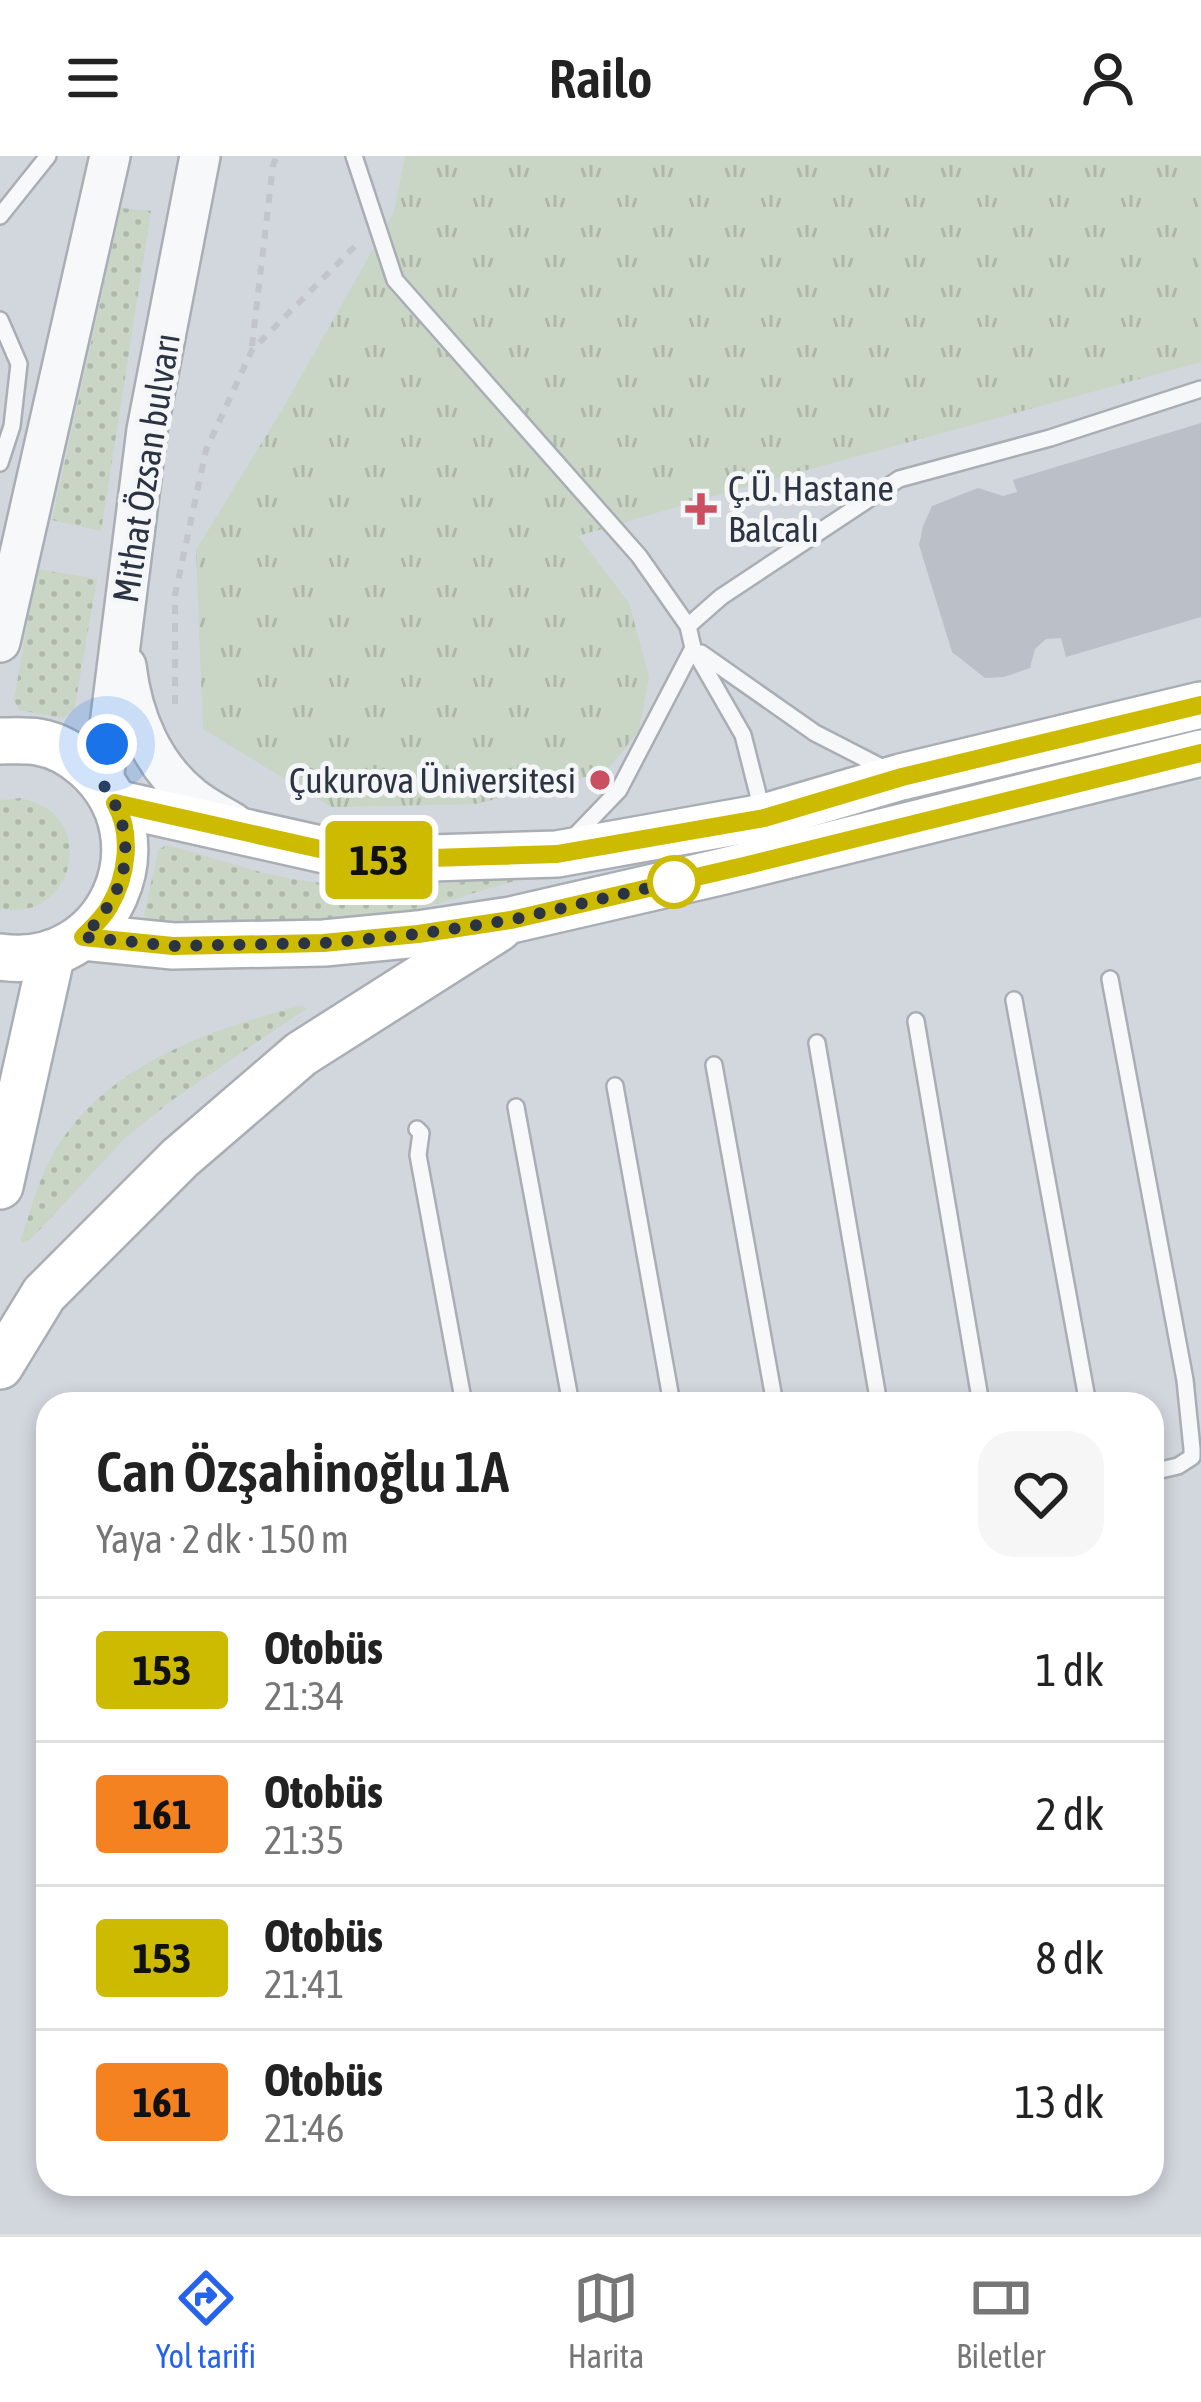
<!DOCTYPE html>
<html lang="tr">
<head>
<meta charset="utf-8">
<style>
  body { margin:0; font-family:"Asap Condensed",sans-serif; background:#f6f6f6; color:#222; height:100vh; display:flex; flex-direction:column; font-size:45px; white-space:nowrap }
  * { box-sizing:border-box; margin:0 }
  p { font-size:39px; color:#767676 }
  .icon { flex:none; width:66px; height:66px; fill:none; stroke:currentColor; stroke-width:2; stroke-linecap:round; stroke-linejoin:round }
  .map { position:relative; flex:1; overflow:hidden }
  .drawer { position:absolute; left:36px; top:1236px; width:1128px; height:804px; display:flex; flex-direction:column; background:#fff; border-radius:36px; box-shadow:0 6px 18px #0003 }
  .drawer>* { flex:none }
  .badge { padding:0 24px; border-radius:9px; font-size:42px; line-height:78px }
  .you { position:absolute; width:60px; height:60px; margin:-30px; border:9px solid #fff; border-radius:50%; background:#1a73e8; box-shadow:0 0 0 18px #1a73e833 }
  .map>.badge { position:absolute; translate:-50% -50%; box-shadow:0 0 0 6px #fff }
  .round { display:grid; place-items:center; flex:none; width:126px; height:126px; border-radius:36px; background:#f6f6f6 }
  .headline { display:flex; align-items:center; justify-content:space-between; height:204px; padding:0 60px }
  h1 { font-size:57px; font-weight:600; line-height:90px }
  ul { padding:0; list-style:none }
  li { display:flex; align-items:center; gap:36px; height:144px; padding:0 60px; border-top:3px solid #e0e0e0 }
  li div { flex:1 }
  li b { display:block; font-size:45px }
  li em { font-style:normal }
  li .badge { min-width:132px; font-weight:700; text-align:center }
  header { display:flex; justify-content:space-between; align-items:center; height:156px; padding:0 60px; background:#fff; font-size:54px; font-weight:600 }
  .menu { display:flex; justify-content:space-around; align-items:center; height:168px; border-top:3px solid #e0e0e0; background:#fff; font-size:33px; color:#767676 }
  .menu a { display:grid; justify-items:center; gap:6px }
  .menu .on { color:#2563eb }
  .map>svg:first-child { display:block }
  .built { fill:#d2d6dd; fill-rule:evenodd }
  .grass { fill:url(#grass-dots) }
  .park { fill:url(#park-tufts) }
  .building { fill:#bbc0c8 }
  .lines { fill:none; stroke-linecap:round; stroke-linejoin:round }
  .service-casing { stroke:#a9aeb5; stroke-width:20 }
  .tertiary-casing { stroke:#a9aeb5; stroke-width:44 }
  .secondary-casing { stroke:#a9aeb5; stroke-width:50 }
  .path { stroke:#c2c5ca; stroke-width:6; stroke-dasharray:9 9; stroke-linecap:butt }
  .service { stroke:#f7f8fa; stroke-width:15 }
  .tertiary { stroke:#f7f8fa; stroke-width:39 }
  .secondary { stroke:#fff; stroke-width:45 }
  .line-casing { stroke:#fff; stroke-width:27 }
  .line { stroke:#cb0; stroke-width:18 }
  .walk { stroke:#2c3443; stroke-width:12; stroke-dasharray:0 21.6 }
  .poi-dot { fill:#ca4f60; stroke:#f4f6f8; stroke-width:4.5 }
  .stop-dot { fill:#fff; stroke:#cb0; stroke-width:6 }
  .labels { text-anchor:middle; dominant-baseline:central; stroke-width:10; stroke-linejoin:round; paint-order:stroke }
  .street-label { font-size:36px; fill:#2c3443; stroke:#f4f6f8 }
  .poi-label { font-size:36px; fill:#2c3443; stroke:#f4f6f8; text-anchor:start }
</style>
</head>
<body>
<header><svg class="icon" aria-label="menu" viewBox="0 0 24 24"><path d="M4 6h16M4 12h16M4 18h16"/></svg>Railo<svg class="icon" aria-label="person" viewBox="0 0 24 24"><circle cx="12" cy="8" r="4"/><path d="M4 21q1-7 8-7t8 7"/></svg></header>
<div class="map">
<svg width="1201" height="2078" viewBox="0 0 1201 2078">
  <defs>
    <pattern id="grass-dots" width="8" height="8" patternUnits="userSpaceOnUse" patternTransform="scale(3)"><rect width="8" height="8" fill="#c9d5c5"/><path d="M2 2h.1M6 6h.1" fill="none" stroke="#adb7aa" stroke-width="1.8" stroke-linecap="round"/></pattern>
    <pattern id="park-tufts" width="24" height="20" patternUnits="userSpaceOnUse" patternTransform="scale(3)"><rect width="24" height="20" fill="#c9d5c5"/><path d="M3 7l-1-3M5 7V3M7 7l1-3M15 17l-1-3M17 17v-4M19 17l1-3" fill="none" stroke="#adb7aa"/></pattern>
  </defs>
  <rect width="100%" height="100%" fill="#e4e7eb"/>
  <!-- built -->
  <path class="built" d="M0 0H1201V2078H0ZM48 1248H1152V2028H48Z"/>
  <!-- grass -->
  <g class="grass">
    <path d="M121 52 151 55 101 375 52 364Z"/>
    <path d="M37 413 97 423 74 555 63 562 19 554 14 544Z"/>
    <path d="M21 642C33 646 46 650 55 659 81 686 71 733 38 749 26 755 13 754 0 753V644Z"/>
    <path d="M167 689C215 702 263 720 313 726 384 733 457 727 528 721L409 756 353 766 150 769 144 760 158 694Z"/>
    <path d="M299 850 307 852 175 942 125 982 32 1082 22 1087 21 1083C30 1057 37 1028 50 1004 98 912 206 875 299 850Z"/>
  </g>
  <!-- park -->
  <path class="park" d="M405 0H1201V206L734 334 578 380 629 447 649 521 639 574 606 616 475 648 331 651 203 573 196 394 282 254 394 56Z"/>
  <!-- building -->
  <path class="building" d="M1201 267V461L1066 501 1061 482 1046 483 1035 493 1030 512 1004 521 985 522 952 496 919 389 923 370 932 350 978 332 1003 340 1017 336 1013 324Z"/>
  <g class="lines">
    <defs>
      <g id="service">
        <path d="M354 0 395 124 639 400 688 470 693 492 743 579 763 658"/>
        <path d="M0 60 48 0"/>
        <path d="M0 164 19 208 12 270 0 307"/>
        <path d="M688 470 721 441 899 323 1050 282 1201 233"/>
        <path d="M701 497 815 577 889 615"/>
        <path d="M570 685 619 634 693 492"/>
        <path d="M1110 823 1185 1224 1192 1293V1301L1178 1310 1152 1316"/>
        <path d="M1014 844 1088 1248"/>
        <path d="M916 865 981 1248"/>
        <path d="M817 887 879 1248"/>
        <path d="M714 909 775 1248"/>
        <path d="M615 930 672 1248"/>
        <path d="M516 951 571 1248"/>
        <path d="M417 973 421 977 418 999 464 1248"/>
      </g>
      <g id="tertiary">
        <path d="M0 486 110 0"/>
        <path d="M126 510C132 560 152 610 193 642 205 652 220 659 233 667"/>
        <path d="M103 625 147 274 200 0"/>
      </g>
      <g id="secondary">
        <path d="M0 585C12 585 26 584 38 586 56 589 74 599 87 611 168 684 109 817 0 801"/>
        <path d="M115 647 369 704 557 698 764 661 901 621 1201 549"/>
        <path d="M83 781 173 790 324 787 418 778 511 764 724 715 1201 597"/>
        <path d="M0 1030 52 797"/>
        <path d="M0 1210 44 1138 180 1002 301 898 499 772"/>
      </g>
    </defs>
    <!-- service casing -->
    <use href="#service" class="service-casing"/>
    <!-- tertiary casing -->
    <use href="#tertiary" class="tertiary-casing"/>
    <!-- secondary casing -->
    <use href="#secondary" class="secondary-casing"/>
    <!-- path -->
    <g class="path">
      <path d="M252 190 273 9 277 0"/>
      <path d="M175 548V439L206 294 252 194 356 89"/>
    </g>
    <!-- service -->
    <use href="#service" class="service"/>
    <!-- tertiary -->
    <use href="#tertiary" class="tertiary"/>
    <!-- secondary -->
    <use href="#secondary" class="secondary"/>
  </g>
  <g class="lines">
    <defs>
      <path id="line" d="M1201 549 902 621 764 662 557 698 369 704 115 647C133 678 127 721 109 751 103 762 92 772 83 781L173 790 323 787 418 778 511 764 748 709 1201 597"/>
    </defs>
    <!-- line casing -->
    <use href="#line" class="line-casing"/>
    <!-- line -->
    <use href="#line" class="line"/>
    <!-- walk -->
    <path class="walk" d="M107 588C106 599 101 615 103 626 106 638 117 648 120 660 135 711 117 745 83 781L173 790 323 787 418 778 511 764 674 726"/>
  </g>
  <!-- markers -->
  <g class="poi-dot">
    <path d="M695 335h12v12h12v12h-12v12h-12v-12h-12v-12h12z"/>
    <circle cx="600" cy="624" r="12"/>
  </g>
  <circle class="stop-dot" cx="674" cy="726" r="24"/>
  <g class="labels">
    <!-- street labels -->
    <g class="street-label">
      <text transform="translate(146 312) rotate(-81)">Mithat Özsan bulvarı</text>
    </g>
    <!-- poi labels -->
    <g class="poi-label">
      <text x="728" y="332">Ç.Ü. Hastane<tspan x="728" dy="41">Balcalı</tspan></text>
      <text x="576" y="624" text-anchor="end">Çukurova Üniversitesi</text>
    </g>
  </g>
</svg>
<div class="you" style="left:107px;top:588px"></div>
<b class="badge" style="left:379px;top:704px;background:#cb0;color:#111">153</b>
<section class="drawer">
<div class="headline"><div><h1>Can Özşahi̇noğlu 1A</h1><p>Yaya · 2 dk · 150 m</p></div><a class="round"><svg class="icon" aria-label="heart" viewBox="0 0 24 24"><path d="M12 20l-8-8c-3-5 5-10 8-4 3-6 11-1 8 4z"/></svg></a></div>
<ul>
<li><span class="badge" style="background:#cb0;color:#111">153</span><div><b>Otobüs</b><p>21:34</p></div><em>1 dk</em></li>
<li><span class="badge" style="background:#f58220;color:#111">161</span><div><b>Otobüs</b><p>21:35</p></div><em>2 dk</em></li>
<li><span class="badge" style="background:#cb0;color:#111">153</span><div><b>Otobüs</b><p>21:41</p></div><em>8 dk</em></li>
<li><span class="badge" style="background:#f58220;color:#111">161</span><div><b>Otobüs</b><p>21:46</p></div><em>13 dk</em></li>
</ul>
</section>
</div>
<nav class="menu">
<a class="on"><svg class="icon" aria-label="directions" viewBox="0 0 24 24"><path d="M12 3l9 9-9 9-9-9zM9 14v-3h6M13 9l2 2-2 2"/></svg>Yol tarifi</a>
<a><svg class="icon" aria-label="map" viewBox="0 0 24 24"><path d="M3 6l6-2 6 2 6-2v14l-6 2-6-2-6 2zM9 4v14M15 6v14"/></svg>Harita</a>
<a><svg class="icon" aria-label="tickets" viewBox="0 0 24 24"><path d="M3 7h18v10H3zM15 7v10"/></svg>Biletler</a>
</nav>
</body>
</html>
